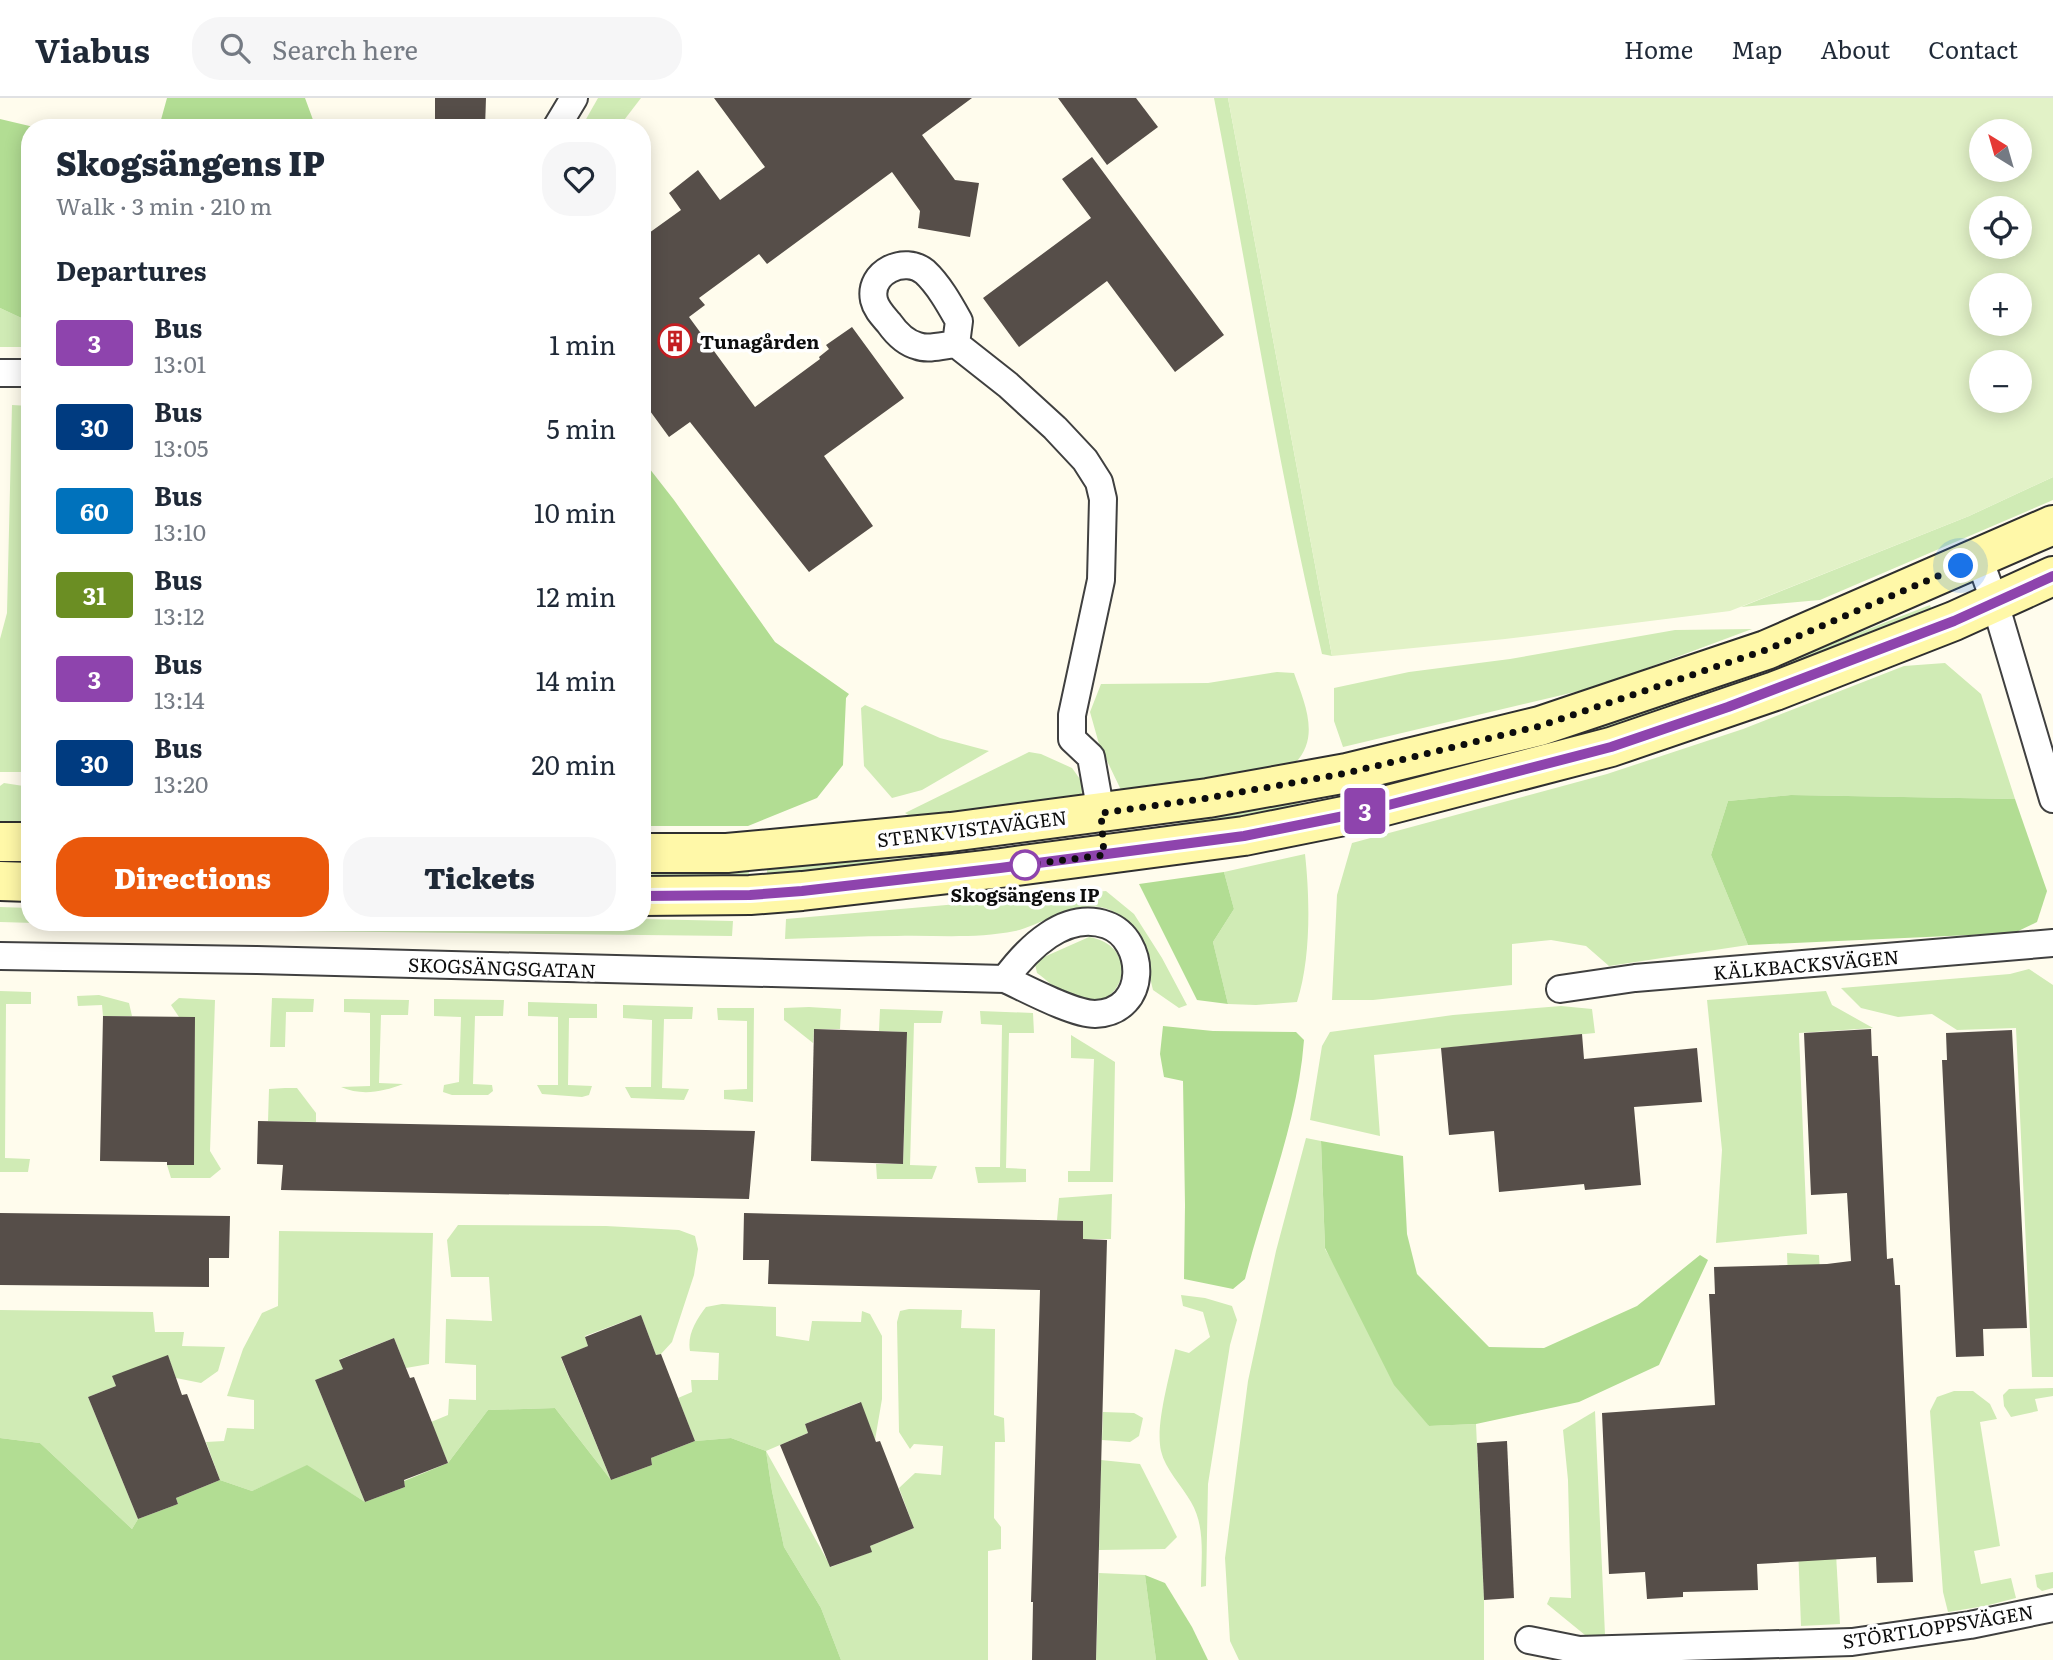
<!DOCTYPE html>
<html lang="en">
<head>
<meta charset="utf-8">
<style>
  body { margin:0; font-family:Literata,serif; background:#f6f6f7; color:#1f2937; height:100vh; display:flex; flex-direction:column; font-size:26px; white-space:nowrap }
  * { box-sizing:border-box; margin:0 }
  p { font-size:23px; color:#747a83 }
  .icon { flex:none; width:38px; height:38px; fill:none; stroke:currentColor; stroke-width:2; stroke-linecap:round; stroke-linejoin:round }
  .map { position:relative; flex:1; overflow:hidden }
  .details { position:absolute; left:21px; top:21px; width:630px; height:812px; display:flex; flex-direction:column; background:#fff; border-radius:28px; box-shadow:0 4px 18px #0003 }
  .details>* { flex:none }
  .badge { padding:0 14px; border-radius:5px; font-size:24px; line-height:46px }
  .needle { width:46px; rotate:323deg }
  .tools { position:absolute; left:1969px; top:21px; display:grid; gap:14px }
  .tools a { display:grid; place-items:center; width:63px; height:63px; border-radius:50%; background:#fff; box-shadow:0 4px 18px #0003; font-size:35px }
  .you { position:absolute; width:35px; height:35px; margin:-18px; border:5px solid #fff; border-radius:50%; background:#1a73e8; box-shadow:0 0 0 10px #1a73e833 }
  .map>.badge { position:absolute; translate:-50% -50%; box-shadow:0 0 0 4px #fff }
  h2 { padding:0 35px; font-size:26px; line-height:63px }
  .round { display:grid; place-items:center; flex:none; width:74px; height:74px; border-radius:28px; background:#f6f6f7 }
  .headline { display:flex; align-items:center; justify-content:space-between; height:119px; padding:0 35px }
  h1 { font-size:33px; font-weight:800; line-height:52px }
  .button { display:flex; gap:14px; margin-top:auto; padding:14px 35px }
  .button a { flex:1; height:80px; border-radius:28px; background:#ea580c; color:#fff; font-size:28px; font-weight:800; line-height:80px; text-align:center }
  .button a+a { background:#f6f6f7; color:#1f2937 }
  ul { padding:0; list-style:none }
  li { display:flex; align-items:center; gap:21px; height:84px; padding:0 35px }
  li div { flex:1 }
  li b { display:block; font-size:26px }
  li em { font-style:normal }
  li .badge { min-width:77px; font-weight:700; text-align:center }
  header { display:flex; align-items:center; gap:42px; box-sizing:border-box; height:98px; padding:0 35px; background:#fff; border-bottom:2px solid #e0e1e3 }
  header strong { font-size:33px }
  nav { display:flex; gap:38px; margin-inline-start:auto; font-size:24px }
  .search { width:490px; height:63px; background:#f6f6f7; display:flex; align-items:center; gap:18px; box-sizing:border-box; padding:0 24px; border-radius:28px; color:#747a83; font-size:26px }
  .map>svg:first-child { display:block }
  .green { fill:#d0ebb5 }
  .forest { fill:#b2dd93 }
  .pitch { fill:#e2f2c7; fill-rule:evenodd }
  .building { fill:#564e49 }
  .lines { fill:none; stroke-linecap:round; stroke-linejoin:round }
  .street-casing { stroke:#404040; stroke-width:30 }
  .secondary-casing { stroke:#2f2f2f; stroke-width:42 }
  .street { stroke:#fff; stroke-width:26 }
  .secondary { stroke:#fff8a8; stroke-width:38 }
  .line-casing { stroke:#fff; stroke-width:16 }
  .line { stroke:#8e44ad; stroke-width:10 }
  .walk { stroke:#0d0d0d; stroke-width:7; stroke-dasharray:0 12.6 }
  .stop-dot { fill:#fff; stroke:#8e44ad; stroke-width:3.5 }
  .labels { text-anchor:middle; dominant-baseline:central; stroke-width:7; stroke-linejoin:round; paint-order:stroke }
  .poi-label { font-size:19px; font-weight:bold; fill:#0d0d0d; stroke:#fff; text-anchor:start }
  .street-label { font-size:19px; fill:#0d0d0d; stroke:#fff }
  .stop-label { font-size:19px; font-weight:bold; fill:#0d0d0d; stroke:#fff }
</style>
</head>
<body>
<header>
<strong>Viabus</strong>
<div class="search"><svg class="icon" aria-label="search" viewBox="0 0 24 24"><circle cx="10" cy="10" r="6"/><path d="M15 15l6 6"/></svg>Search here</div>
<nav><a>Home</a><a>Map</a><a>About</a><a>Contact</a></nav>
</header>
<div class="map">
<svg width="2053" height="1562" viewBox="0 0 2053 1562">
  <rect width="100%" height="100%" fill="#fffced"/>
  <!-- green -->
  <g class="green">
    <path d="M598 0H641L618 30H581Z"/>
    <path d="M1214 0H1228L1332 558 1322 556C1278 372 1250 185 1214 0Z"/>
    <path d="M0 210 30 224V249H0Z"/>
    <path d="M12 307 30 308V674H0V541L7 515Z"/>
    <path d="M2053 379V402L1820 502 1741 509 1969 418Z"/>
    <path d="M1930 507 1934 520 1643 624 1344 701 1343 693C1451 666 1560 640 1666 606 1755 577 1842 541 1930 507Z"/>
    <path d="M1752 531 1596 589 1343 649 1334 623V590L1409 574 1510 561 1675 532Z"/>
    <path d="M1945 565 1981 596 2015 701 1791 697 1728 703 1711 757 1748 847 1609 868 1586 848 1551 842 1512 846V887L1373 902H1332L1337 797 1352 745 1607 676 1743 631 1904 568Z"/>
    <path d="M1277 574 1294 575C1304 604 1321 639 1295 665L1141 701 1121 692 1099 646 1090 614 1101 586 1208 585Z"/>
    <path d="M865 607 940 640 989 653 922 692 892 700 864 668 861 610Z"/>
    <path d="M1029 654 1041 656 1072 670 1085 688 1075 708 928 729 905 715Z"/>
    <path d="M4 685 30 689V723H0V688Z"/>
    <path d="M1298 703 1302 710 1154 738 1153 730Z"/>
    <path d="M946 755 952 761 767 779V768L892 761Z"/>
    <path d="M1305 756C1310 801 1311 861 1297 904L1256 907 1228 906 1213 844 1234 811 1224 774Z"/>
    <path d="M750 769 748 780 642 783V771Z"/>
    <path d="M1106 793 1134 816 1162 860 1187 907 1179 910 1153 892C1147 866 1141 833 1117 816 1087 794 1045 826 1015 833 976 841 937 837 897 838 860 838 822 840 785 841L786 821Z"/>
    <path d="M0 809 30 810V824H239V831L0 824Z"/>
    <path d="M642 821 733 823 732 838 293 833V824H642Z"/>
    <path d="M1089 839C1147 849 1121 925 1068 898 1057 893 1047 882 1037 875L1035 866 1044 859Z"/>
    <path d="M2029 871 2053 887V1279H2032L2016 930 1957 932 1932 916 1898 919 1861 910 1841 890 2010 876Z"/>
    <path d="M0 893 31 894V906H6L5 1060 30 1061 28 1074H0Z"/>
    <path d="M1826 893 1832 907 1873 930 1799 935 1807 1136 1716 1145 1722 1052 1707 902Z"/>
    <path d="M99 897 129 905 132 918H103L102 907 78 908 77 898Z"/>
    <path d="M179 900 215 902 210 1053 221 1071 210 1080H171L167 1067H194L195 920 179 919 171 907Z"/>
    <path d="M272 900 314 901 313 914H286L285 949H270Z"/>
    <path d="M344 901 409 902 408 917H381L379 985 403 986C383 994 361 998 341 989L370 988V915L344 914Z"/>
    <path d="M434 901 504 902 503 918H475L473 986 492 987 493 993 488 997H452L443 994 444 987 459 984 461 919 434 918Z"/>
    <path d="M528 904 597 906V920H569L568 987 592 988 589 997 582 999 542 996 537 987H558V919L528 918Z"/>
    <path d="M623 907 693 909 692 921H664L662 990 689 991 684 1002 631 1000 625 989H651L652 922 623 920Z"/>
    <path d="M1561 908 1592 911 1595 935 1374 957 1380 1038 1310 1022 1322 948 1330 934 1453 917Z"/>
    <path d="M809 909 841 911 840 931H814L813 945 784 922V910Z"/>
    <path d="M717 910H754L753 1004 724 1001V992L747 991V923L718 922Z"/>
    <path d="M880 911 943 913 941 925H914L910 1067 937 1068 932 1081H877L876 1066H903L907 934 879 933Z"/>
    <path d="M980 913 1033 915 1034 935H1009L1006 1070 1026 1071V1084L978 1085 975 1069H1000L1002 927 981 926Z"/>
    <path d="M1071 937 1115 964 1113 1084H1068V1073H1090L1094 961 1071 960Z"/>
    <path d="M285 990H297L316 1015V1024L268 1023 269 991Z"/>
    <path d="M1306 1040 1321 1043 1325 1151 1429 1328 1476 1326 1484 1502V1562H1239L1230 1543 1225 1460 1248 1283 1276 1153Z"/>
    <path d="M1112 1096 1111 1141H1083V1123L1057 1122 1059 1100Z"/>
    <path d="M458 1127 606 1128 679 1132 695 1138 698 1151 694 1177 672 1244 661 1256 656 1257 641 1217 585 1238 588 1248 561 1260 611 1382 555 1310 488 1312 448 1365 431 1324 448 1317 449 1301 476 1302V1267L445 1265 446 1221 492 1223 489 1179H451L447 1142Z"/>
    <path d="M279 1133 433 1135 429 1266 406 1270 394 1240 340 1261 343 1271 315 1282 365 1404 307 1368 252 1393 220 1382 206 1344 224 1343 227 1330 254 1331V1302L227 1298 243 1251 262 1215 278 1208Z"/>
    <path d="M1787 1155 1819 1157 1840 1526 1801 1528Z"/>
    <path d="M1181 1197 1205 1200 1232 1208 1237 1222 1230 1247 1208 1386 1206 1488 1201 1489C1201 1461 1206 1429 1191 1404 1182 1388 1165 1371 1161 1353 1155 1327 1170 1278 1175 1251L1189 1255 1210 1239 1203 1214 1183 1208Z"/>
    <path d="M722 1206 776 1209V1238L809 1243 812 1223 861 1224 862 1213 870 1216 882 1238V1301L875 1342 860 1304 805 1326 808 1335 766 1353 831 1469 871 1454 870 1448 914 1430 899 1390 915 1375 941 1377 943 1348 914 1346 910 1351 899 1334 897 1224 900 1213 909 1211 962 1212 961 1230 995 1231 994 1317 1004 1320 1005 1344H995L994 1420 1001 1429V1451L988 1453V1562H841L821 1510 784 1449 772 1393 766 1353 731 1340 695 1343 678 1300 692 1294 691 1282H718L719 1255 690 1253C687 1237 696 1222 706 1209Z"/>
    <path d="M0 1212 153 1214 155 1234H184L182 1248 225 1249 218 1273 201 1285 176 1280 168 1258 113 1279 116 1288 88 1299 138 1421 132 1431 40 1345 0 1340Z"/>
    <path d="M2053 1290V1298L2035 1301 2038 1313 2011 1319 2004 1308 2003 1297 2009 1291Z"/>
    <path d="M1954 1293H1973L1990 1306 1997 1321 1980 1324 2000 1448 1974 1453 1981 1486 2011 1480 2016 1500 1985 1508 1948 1514 1943 1494 1930 1313 1937 1299Z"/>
    <path d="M1595 1313 1605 1537H1585L1547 1506 1550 1499 1571 1500 1568 1382 1563 1332Z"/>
    <path d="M1103 1314 1134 1315 1143 1320 1139 1338 1130 1344 1102 1342Z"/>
    <path d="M1101 1362 1140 1366 1177 1439 1165 1451 1099 1452Z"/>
    <path d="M2053 1474V1490L2042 1493 2037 1489 2035 1477Z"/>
    <path d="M1099 1475 1145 1477 1156 1562H1096Z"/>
  </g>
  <!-- forest -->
  <g class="forest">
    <path d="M167 0H305L316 30H155L159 29Z"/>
    <path d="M0 21 38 30H30V224L0 210Z"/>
    <path d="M642 361 674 402 775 544 849 596 846 600 843 667 817 700 748 728H642Z"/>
    <path d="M1791 697 2015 701 2047 793 2037 824 2014 835 1748 847 1711 757 1728 703Z"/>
    <path d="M1224 774 1234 811 1213 844 1228 906 1197 902 1139 786Z"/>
    <path d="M1163 928 1213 933 1296 934 1304 942C1298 1024 1265 1102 1245 1181L1233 1191 1184 1181 1185 1107 1183 983 1164 979 1160 956Z"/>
    <path d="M1321 1043 1403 1058 1407 1136 1417 1176 1489 1249 1544 1250 1637 1208 1700 1157 1708 1162 1659 1267 1579 1304 1476 1326 1429 1328 1394 1287 1325 1150Z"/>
    <path d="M555 1310 611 1382 652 1367 651 1360 695 1343 731 1340 766 1353 772 1393 784 1449 821 1510 841 1562H0V1340L40 1345 132 1431 138 1421 178 1406 176 1400 220 1382 252 1393 307 1367 365 1404 405 1389 404 1383 448 1365 488 1312Z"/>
    <path d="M1145 1477 1165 1485 1192 1529 1208 1562H1156Z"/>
  </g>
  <!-- pitch -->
  <path class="pitch" d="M1228 0H2053V379L1969 418 1730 513 1505 541 1332 558ZM1981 33H2020V72H1981ZM1981 110H2020V149H1981ZM1981 187H2020V226H1981ZM1981 264H2020V303H1981Z"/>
  <!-- building -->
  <g class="building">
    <path d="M435 0H486L485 30H435Z"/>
    <path d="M714 0H972L922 37 955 82 979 85 970 139 918 130 920 113 892 74 767 166 759 156 699 200 705 207 689 219 755 309 820 261 819 259 829 251 826 247 852 229 904 300 824 358 873 428 809 474 690 324 669 339 642 302V140L681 112 669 95 698 72 720 102 765 69Z"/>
    <path d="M1058 0H1136L1158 29 1107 67Z"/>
    <path d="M1092 59 1224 237 1175 274 1107 183 1019 249 983 200 1091 120 1062 81Z"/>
    <path d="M103 918 195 919 194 1067H167V1064L100 1063Z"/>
    <path d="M814 931 907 934 903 1066 811 1063Z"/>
    <path d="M1871 931 1872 958H1878L1887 1161 1893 1160 1895 1187H1900L1913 1484 1877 1485 1876 1459 1757 1466 1758 1492 1683 1494V1499L1647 1501 1645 1474 1609 1476 1602 1315 1715 1307 1709 1196H1715L1714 1169 1827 1166 1851 1163 1847 1095 1811 1097 1804 935Z"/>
    <path d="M2012 932 2027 1230 1983 1231 1984 1258 1956 1259 1942 962H1947L1946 935Z"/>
    <path d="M1582 936 1584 961 1697 950 1702 1004 1634 1009 1641 1087 1585 1092 1584 1086 1499 1094 1494 1033 1449 1037 1441 950Z"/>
    <path d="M258 1023 755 1033 749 1101 281 1092 283 1067 257 1066Z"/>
    <path d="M0 1115 230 1118 229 1160H209V1189L0 1187Z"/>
    <path d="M744 1115 1083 1123V1141L1107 1142 1096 1562H1032L1033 1504H1031L1040 1192 768 1186 769 1162H743Z"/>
    <path d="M641 1217 656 1257 661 1256 695 1343 651 1360 652 1367 611 1382 561 1259 588 1248 585 1239Z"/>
    <path d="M394 1240 410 1280 414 1279 448 1365 404 1382 405 1389 365 1404 315 1282 343 1271 339 1262Z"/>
    <path d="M168 1257 182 1297 187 1296 220 1382 176 1400 178 1406 138 1421 88 1299 116 1288 112 1278Z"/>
    <path d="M861 1304 876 1344 880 1343 914 1430 870 1448 872 1454 830 1469 780 1347 808 1335 805 1326Z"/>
    <path d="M1507 1343 1514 1500 1484 1502 1477 1345Z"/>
  </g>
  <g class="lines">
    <defs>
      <g id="street">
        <path d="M556 30 574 0"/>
        <path d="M956 246C945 247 928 252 918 248 906 245 896 235 889 225 883 218 876 211 874 202 868 174 905 157 925 174 939 187 950 207 959 223L956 246 1008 287 1055 330 1085 362 1099 384 1103 401 1101 482 1072 617V641L1091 659 1101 715"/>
        <path d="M0 275H30"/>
        <path d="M1979 460 1995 505 2053 701"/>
        <path d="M0 858 257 862 1005 881C1027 891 1073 916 1095 916 1150 914 1146 841 1107 827 1065 812 1027 851 1005 881"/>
        <path d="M1560 891 1635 880 2053 845"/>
        <path d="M1529 1542 1579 1552 1852 1544 1970 1527 2053 1510"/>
      </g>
      <g id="secondary">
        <path d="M0 744H30"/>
        <path d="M642 755H727L951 734 1208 700 1347 675 1540 628 1766 552 2053 427"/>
        <path d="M0 783 30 784"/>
        <path d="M642 798 750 797 802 793 1001 770 1244 738 1354 716 1611 649 1775 593 1954 523 2053 478"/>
      </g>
    </defs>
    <!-- street casing -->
    <use href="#street" class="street-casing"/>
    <!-- secondary casing -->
    <use href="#secondary" class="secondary-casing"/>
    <!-- street -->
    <use href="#street" class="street"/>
    <!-- secondary -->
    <use href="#secondary" class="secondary"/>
  </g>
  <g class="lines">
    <defs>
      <path id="line" d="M642 798 750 797 802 793 1000 770 1244 738 1354 716 1611 649 1728 609 1954 523 2053 478"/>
    </defs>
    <!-- line casing -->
    <use href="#line" class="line-casing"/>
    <!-- line -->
    <use href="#line" class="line"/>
    <!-- walk -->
    <path class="walk" d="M1025 767 1104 757 1101 715 1208 700 1347 675 1540 628 1766 552 1961 468"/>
  </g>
  <!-- icons -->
  <defs>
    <symbol id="building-ring" viewBox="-11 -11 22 22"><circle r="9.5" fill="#fff" stroke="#c41e22" stroke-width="1.5"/><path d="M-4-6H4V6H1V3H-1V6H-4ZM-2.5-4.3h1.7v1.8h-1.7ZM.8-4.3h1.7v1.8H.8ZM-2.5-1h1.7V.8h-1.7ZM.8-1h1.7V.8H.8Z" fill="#c41e22"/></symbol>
  </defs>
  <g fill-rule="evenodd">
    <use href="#building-ring" x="656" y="224" width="38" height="38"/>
  </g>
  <!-- markers -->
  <circle class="stop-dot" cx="1025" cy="767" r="14"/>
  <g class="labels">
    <!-- poi labels -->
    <g class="poi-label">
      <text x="700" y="243">Tunagården</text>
    </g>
    <!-- street labels -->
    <g class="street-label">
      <text transform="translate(972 730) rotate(-7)">STENKVISTAVÄGEN</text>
      <text transform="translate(1806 866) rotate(-5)">KÄLKBACKSVÄGEN</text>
      <text transform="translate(502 869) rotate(2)">SKOGSÄNGSGATAN</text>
      <text transform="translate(1938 1528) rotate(-9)">STÖRTLOPPSVÄGEN</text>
    </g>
    <!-- stop labels -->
    <g class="stop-label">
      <text x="1025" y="796">Skogsängens IP</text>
    </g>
  </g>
</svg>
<div class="tools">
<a><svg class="needle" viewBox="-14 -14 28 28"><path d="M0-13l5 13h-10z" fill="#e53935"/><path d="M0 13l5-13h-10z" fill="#747a83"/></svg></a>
<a><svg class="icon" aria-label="locate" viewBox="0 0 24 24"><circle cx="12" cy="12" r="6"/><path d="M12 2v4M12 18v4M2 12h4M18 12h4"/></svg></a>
<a>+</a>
<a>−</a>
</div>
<div class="you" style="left:1961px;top:468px"></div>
<b class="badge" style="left:1365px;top:713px;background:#8e44ad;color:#fff">3</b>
<section class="details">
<div class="headline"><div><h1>Skogsängens IP</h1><p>Walk · 3 min · 210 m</p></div><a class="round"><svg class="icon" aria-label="heart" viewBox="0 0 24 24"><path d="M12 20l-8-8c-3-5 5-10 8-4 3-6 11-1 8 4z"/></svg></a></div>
<h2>Departures</h2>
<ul>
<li><span class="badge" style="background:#8e44ad;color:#fff">3</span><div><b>Bus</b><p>13:01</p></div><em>1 min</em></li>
<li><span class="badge" style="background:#003b80;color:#fff">30</span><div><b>Bus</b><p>13:05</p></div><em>5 min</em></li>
<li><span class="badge" style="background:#0072bc;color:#fff">60</span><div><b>Bus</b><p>13:10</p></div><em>10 min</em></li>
<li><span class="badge" style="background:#6b8e23;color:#fff">31</span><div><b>Bus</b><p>13:12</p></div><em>12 min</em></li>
<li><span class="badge" style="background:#8e44ad;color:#fff">3</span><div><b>Bus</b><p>13:14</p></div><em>14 min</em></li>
<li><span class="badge" style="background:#003b80;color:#fff">30</span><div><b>Bus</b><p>13:20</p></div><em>20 min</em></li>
</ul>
<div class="button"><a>Directions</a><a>Tickets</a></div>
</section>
</div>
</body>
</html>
